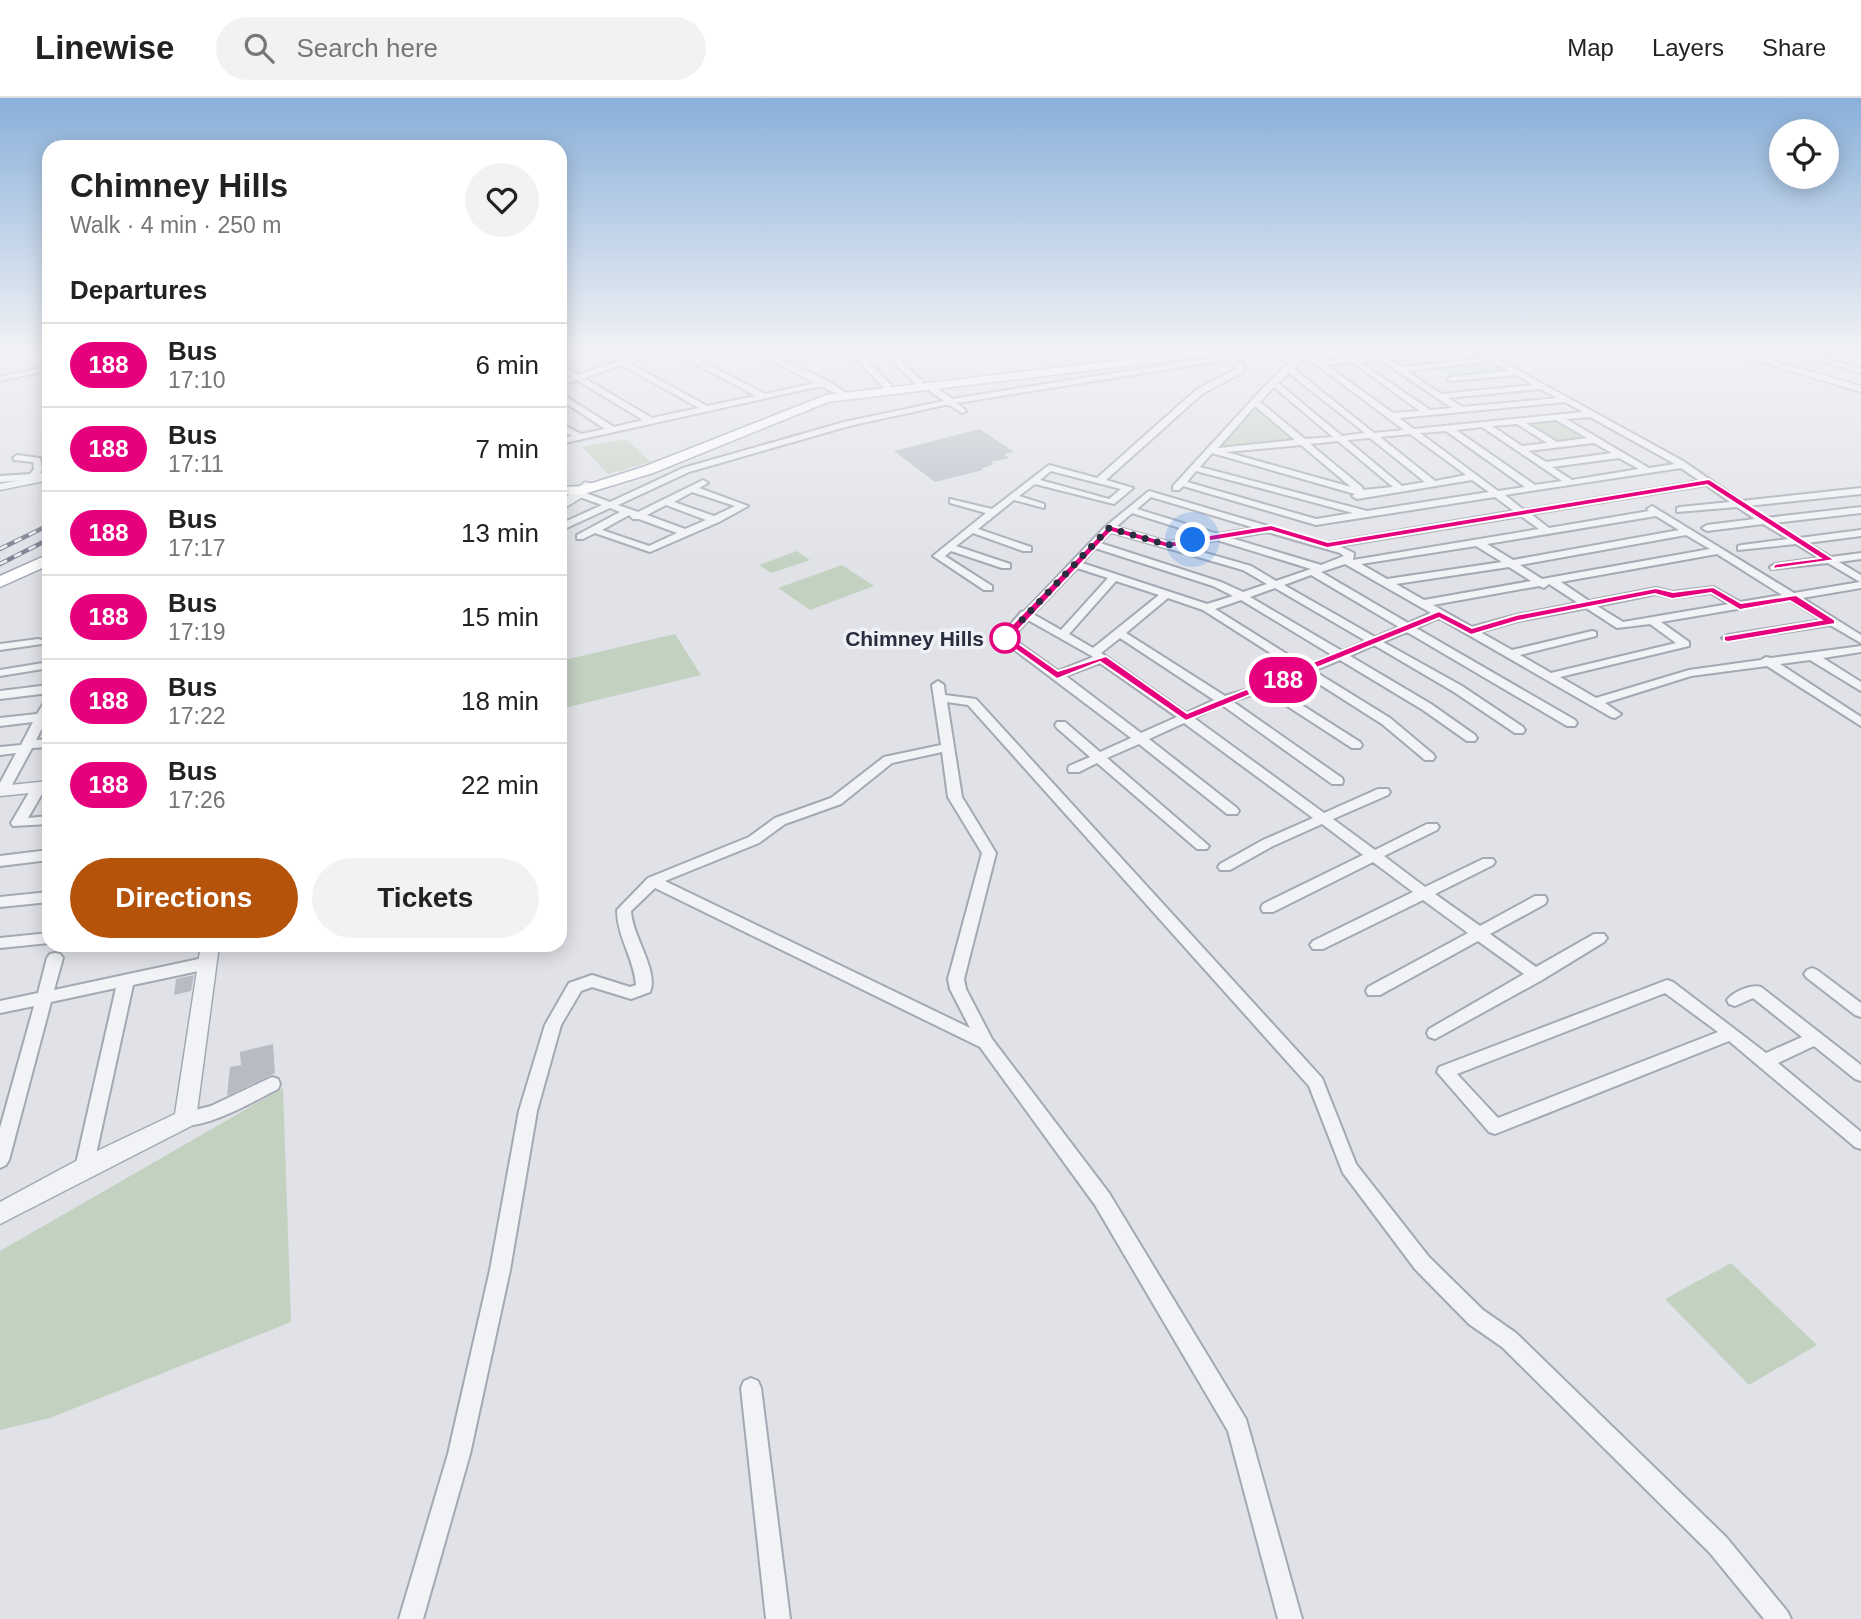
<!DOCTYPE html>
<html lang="en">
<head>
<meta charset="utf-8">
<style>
  body { margin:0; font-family:Helvetica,sans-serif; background:#f2f2f2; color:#222; height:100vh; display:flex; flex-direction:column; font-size:26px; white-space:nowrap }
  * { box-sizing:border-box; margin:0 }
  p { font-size:23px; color:#767676 }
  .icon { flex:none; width:38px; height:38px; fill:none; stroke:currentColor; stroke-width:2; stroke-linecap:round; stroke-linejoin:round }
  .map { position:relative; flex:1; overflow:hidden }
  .side { position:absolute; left:42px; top:42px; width:525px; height:812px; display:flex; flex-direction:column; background:#fff; border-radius:21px; box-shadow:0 4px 18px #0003 }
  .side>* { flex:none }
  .badge { padding:0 14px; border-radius:23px; font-size:24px; line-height:46px }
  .fabs { position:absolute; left:1769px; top:21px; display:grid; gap:14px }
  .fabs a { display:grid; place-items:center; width:70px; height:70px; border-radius:50%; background:#fff; box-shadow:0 4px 18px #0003; font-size:35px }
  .you { position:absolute; width:35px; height:35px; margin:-18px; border:5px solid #fff; border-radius:50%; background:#1a73e8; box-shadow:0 0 0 10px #1a73e833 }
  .map>.badge { position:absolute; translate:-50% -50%; box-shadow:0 0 0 4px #fff }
  h2 { padding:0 28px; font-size:26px; line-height:63px }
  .round { display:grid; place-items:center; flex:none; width:74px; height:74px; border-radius:37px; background:#f2f2f2 }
  .headline { display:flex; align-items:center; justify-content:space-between; height:119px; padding:0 28px }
  h1 { font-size:33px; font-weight:700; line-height:52px }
  .action { display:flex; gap:14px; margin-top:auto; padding:14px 28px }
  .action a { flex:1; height:80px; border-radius:42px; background:#b45309; color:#fff; font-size:28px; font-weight:700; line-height:80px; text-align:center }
  .action a+a { background:#f2f2f2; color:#222 }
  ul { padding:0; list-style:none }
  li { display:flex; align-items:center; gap:21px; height:84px; padding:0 28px; border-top:2px solid #e0e0e0 }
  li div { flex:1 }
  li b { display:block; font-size:26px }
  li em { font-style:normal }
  li .badge { min-width:77px; font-weight:700; text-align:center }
  header { display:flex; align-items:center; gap:42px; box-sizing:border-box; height:98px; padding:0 35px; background:#fff; border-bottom:2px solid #e0e0e0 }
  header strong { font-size:33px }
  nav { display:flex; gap:38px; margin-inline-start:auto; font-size:24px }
  .search { width:490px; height:63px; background:#f2f2f2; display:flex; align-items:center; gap:18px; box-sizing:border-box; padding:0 24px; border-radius:38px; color:#767676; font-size:26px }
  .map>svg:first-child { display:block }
  .green { fill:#c3d1c1 }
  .building { fill:#b7bbc4 }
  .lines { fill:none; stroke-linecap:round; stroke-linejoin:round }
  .minor-casing { stroke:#a5a8b2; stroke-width:4 }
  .tertiary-casing { stroke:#a5a8b2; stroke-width:3 }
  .primary-casing { stroke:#a0a5b3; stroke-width:3 }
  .minor { fill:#f2f3f7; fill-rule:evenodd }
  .tertiary { fill:#f2f3f7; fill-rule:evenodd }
  .primary { fill:#fff; fill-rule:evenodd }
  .rail-casing { stroke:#7a8091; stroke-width:4.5 }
  .rail { stroke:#eff1f6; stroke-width:2.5; stroke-dasharray:8; stroke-linecap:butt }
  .line { fill:#e6007e; stroke:#fff; stroke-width:2 }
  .walk { stroke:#292e3e; stroke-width:7; stroke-dasharray:0 12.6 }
  .stop-dot { fill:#fff; stroke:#e6007e; stroke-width:3.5 }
  .labels { text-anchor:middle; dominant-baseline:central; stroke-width:7; stroke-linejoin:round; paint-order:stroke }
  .far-stop-label { font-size:21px; font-weight:bold; fill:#292e3e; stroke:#eff1f6; text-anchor:end }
</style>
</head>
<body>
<header>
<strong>Linewise</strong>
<div class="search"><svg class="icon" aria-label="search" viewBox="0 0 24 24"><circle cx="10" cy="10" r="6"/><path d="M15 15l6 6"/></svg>Search here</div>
<nav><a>Map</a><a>Layers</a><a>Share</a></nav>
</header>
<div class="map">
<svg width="1861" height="1521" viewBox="0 0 1861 1521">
  <rect width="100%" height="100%" fill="#e0e2e8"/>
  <!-- green -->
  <g class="green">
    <path d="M1491 263 1509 273 1453 280 1436 269Z"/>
    <path d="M1257 308 1296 343 1218 351Z"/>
    <path d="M1558 322 1591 342 1556 345 1524 325Z"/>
    <path d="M626 341 651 364 608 376 582 349Z"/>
    <path d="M797 453 810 462 771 475 759 467Z"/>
    <path d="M842 467 874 488 810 512 778 490Z"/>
    <path d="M675 536 701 577 560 611V563Z"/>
    <path d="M283 990 291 1224 50 1320 0 1332V1153Z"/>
    <path d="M1731 1165 1817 1247 1749 1287 1665 1201Z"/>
  </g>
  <!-- building -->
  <g class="building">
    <path d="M980 331 1014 354 1004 356 1009 360 991 364 994 366 981 371 983 372 935 384 894 353Z"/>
    <path d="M194 877 191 893 174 897 176 881Z"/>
    <path d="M273 946 275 975 227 998 230 969 241 967 240 954Z"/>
  </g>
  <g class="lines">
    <defs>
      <g id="minor">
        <path d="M586 254H598L561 267 578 277 648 254H660L629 265 707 308 756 298 674 254H684L765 296 815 285 755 254H765L828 283 851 298 844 300 821 288 560 346V340L572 338 560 331V325L581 336 605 331 560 301V295L614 329 643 322 577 282 560 287V282L571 279 560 272V263ZM622 267 699 310 652 320 584 280Z"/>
        <path d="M884 254H892L922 283V287H916Z"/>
        <path d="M1247 254H1265L1234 261 1244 266 1243 274 1202 296 1106 382 1133 390 1114 406 1035 386 1019 398 1044 406V410L1014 402 978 431 1031 449V453H1023L973 435 956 448 1010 466V470H1002L951 453 945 458 992 488V492H984L933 458 986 415 950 405V401L992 411 1049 367 1097 380 1196 292 1236 271V267L1225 262 957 305 966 313 962 315 949 307H945L849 328 689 374 618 407 638 414 703 382 708 385 699 390 748 408 719 424 650 454 595 435 583 441H577V437L620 414 610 410 560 433V426L602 407 577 398V394H583L610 404 683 370 844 324 944 303 930 293V289H936L952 301ZM1051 373 1121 391 1109 401 1040 382ZM692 394 735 408 714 418 674 404ZM666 407 706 422 685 431 647 417ZM629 417 633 421H639L677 435 649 448 602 432Z"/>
        <path d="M1300 254H1311L1321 263 1423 254H1453L1449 256 1390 261 1401 269 1485 260 1476 254H1485L1683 363 1741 403 1861 390V396L1748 408 1766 420 1861 409V415L1774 425 1799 440 1861 432V438L1807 445 1831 459 1861 455V461L1839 464 1861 477V490L1802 500 1861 537V545L1830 527 1728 543 1722 540 1728 537 1822 522 1790 502 1661 524 1689 544V548L1560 579 1596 600 1689 572 1761 562 1766 559 1771 560 1861 548V554L1823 560 1861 584V593L1810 562 1780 566 1861 619V628L1767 568 1691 578 1605 605 1621 616 1615 620 1611 619 1439 520 1416 530 1575 622 1577 625 1575 628H1567L1407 534 1383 544 1462 588 1523 629 1525 632 1523 635H1515L1454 594 1374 547 1350 558 1431 606 1475 637 1477 640 1475 643H1467L1423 612 1340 562 1314 573 1390 620 1433 656 1435 659 1433 662H1425L1382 626 1305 577 1275 590 1360 644 1362 647 1360 650H1352L1264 593 1232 603 1342 680 1343 683 1342 686H1332L1222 607 1194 620 1324 715 1378 691H1388L1390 694 1388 697 1333 721 1375 752 1427 726H1437L1439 729 1437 732 1384 758 1425 789 1483 761H1493L1495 764 1493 767 1435 796 1480 828 1535 798H1545L1547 802 1545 806 1490 836 1536 869 1594 836H1604L1607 840 1604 844 1542 882 1435 941 1429 939 1427 935 1429 931 1524 876 1478 843 1380 897H1368L1366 893 1368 889 1468 835 1423 802 1323 851H1313L1310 847 1313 843 1413 794 1373 764 1273 814H1263L1261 810 1263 806 1363 757 1322 726 1273 748 1230 772H1220L1218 769 1220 766 1263 742 1313 720 1184 625 1149 641 1237 710 1239 713 1237 716H1227L1139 646 1107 660 1209 748 1207 751H1197L1097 665 1079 674H1069L1068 671 1069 668 1090 659 1057 630 1055 627 1057 624H1065L1100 654 1131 640 999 540 1021 514 1025 513 1106 428 1149 393 1326 445 1514 413 1495 399 1316 427 1183 388 1179 392H1173V388L1262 291ZM1306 259 1404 332 1374 335 1294 271ZM1381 262 1452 310 1430 312 1360 264ZM1491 263 1509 273 1451 279 1447 281 1451 283 1517 277 1533 287 1441 296 1407 273ZM1352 264 1420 313 1393 315 1326 267ZM1289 275 1365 335 1342 338 1278 285ZM1274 289 1333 339 1305 341 1260 304ZM1540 291 1558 300 1462 309 1448 300ZM1565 304 1583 314 1414 331 1399 320ZM1255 308 1295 342 1218 350ZM1590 319 1675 366 1649 370 1566 321ZM1556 322 1587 340 1557 344 1526 325ZM1517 326 1547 345 1522 348 1492 328ZM1482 329 1562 383 1535 387 1456 332ZM1446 333 1525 389 1498 393 1420 335ZM1410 336 1466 377 1435 383 1380 339ZM1370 340 1425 384 1402 388 1347 342ZM1338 343 1393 389 1363 392 1362 389 1310 346ZM1594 345 1612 355 1546 364 1528 353ZM1301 347 1351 389 1226 354ZM1212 355 1355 396 1352 398 1357 401 1472 382 1489 394 1367 413 1200 369ZM1619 360 1639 371 1572 382 1552 369ZM1681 370 1700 383 1524 412 1505 397ZM1196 373 1353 415 1316 421 1187 384ZM1706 387 1730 404 1680 409 1677 410V414L1737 409 1755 421 1707 427 1702 430 1707 433 1763 426 1788 441 1742 447 1738 448V452L1796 446 1819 460 1775 466 1770 469 1771 471 1828 465 1860 484 1794 495 1652 408 1647 411 1649 413 1549 430 1531 416ZM1151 399 1255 430 1218 436 1137 411ZM1132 415 1205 438 1168 444 1116 429ZM1521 418 1539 431 1353 462 1354 455 1339 448ZM1656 418 1679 432 1513 462 1487 446ZM1111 434 1243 472 1267 486 1243 494 1221 484 1100 445ZM1267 434 1340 455 1344 458 1321 467 1231 440ZM1686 437 1710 451 1542 481 1520 467ZM1217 442 1311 471 1276 483 1251 468 1181 448ZM1476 448 1502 464 1387 481 1361 466ZM1095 450 1213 488 1233 498 1207 506 1082 465ZM1717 456 1782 497 1740 504 1713 489 1672 494 1656 490 1589 503 1561 484ZM1345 466 1431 515 1408 525 1321 474ZM1509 469 1531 483 1424 502 1396 486ZM1077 470 1108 480 1061 532 1033 516ZM1311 477 1399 529 1375 539 1284 487ZM1116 483 1159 497 1093 550 1069 536ZM1549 486 1578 505 1516 517 1472 529 1433 507 1539 488 1544 490ZM1275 490 1366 543 1342 553 1250 499ZM1711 495 1729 506 1623 524 1597 508 1656 496 1672 500ZM1168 500 1203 512 1297 572 1262 587 1225 598 1126 535ZM1241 502 1332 557 1306 568 1215 511ZM1586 510 1617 530 1650 526 1676 545 1551 575 1520 557 1596 538V534L1592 533 1512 552 1480 534 1518 523ZM1028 522 1090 557 1093 559 1058 573 1012 540ZM1120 540 1214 602 1186 615 1101 555ZM1100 565 1177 619 1141 635 1066 578Z"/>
        <path d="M1790 254H1802L1861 271V275Z"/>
        <path d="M1833 254H1861V256L1836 258 1832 256Z"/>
        <path d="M856 257H862L891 287V291H885L856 261Z"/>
        <path d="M49 268V272L0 283V279Z"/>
        <path d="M17 357 40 360 42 371 40 375 49 374V380L0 384V378L30 376 34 371 33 364 14 362 13 360Z"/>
        <path d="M38 541 42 542V546L0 552V546Z"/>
        <path d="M49 564V570L0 578V572Z"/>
        <path d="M938 583 944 587 945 597 976 601 1322 980 1356 1066 1429 1159 1483 1212 1516 1235 1726 1439 1787 1513 1791 1521H1764L1710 1455 1502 1249 1469 1226 1415 1171 1343 1075 1309 988 968 607 947 604 962 699 996 755 964 881 966 891 992 941 1109 1095 1246 1321 1302 1521H1278L1228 1333 1095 1107 980 949 655 790 631 813C632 838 659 873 650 894L631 901 592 889 581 893 561 927 537 1013 510 1172 470 1356 423 1521H399L448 1356 490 1172 519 1013 545 927 569 885 592 877 630 889 636 887C634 860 617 839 617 812L648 780 749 739 775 720 831 700 884 659 941 647 932 587ZM942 654 948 699 982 755 948 881 950 891 970 930 665 783 759 745 785 726 841 706 892 665Z"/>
        <path d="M49 587V595L0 601V593Z"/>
        <path d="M49 602V622L46 623 36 642 49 641V649L32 650 7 696 0 697V685L16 655 0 657V649L21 647 33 624 0 628V620L37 616 45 603Z"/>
        <path d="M39 685 46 689 28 720 49 718V726L13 728 11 725 34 686Z"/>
        <path d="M49 752V762L0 768V758Z"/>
        <path d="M49 794V804L0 809V799Z"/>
        <path d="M49 835V845L0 850V840Z"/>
        <path d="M55 855 60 856 63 860 54 892 208 859 213 861 216 865 213 869 208 871 133 887 93 1070 90 1075 84 1078 78 1075 75 1070 116 890 51 904 9 1062 6 1067 0 1070V1030L34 908 0 915V903L38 895 47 860 50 856Z"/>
        <path d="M1812 870 1817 872 1861 905V919L1855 917 1807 880 1804 876 1807 872Z"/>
        <path d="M1667 882 1673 884 1766 955 1802 939 1753 900 1735 908 1729 906 1727 902C1733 894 1751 886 1761 889L1861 967V983L1855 981 1814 948 1778 965 1861 1034V1051L1855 1049 1729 943 1495 1036 1489 1034 1437 974 1439 969ZM1665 895 1718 934 1498 1020 1457 976Z"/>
        <path d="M272 979 278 981 280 986 278 991C256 1002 202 1034 179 1026L176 1021 179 1016 211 1008Z"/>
        <path d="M751 1280 758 1283 761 1290 790 1521H766L741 1290 744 1283Z"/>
      </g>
      <g id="tertiary">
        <path d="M1727 254H1742L1861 288V294Z"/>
        <path d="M49 376V382L0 392V386Z"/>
        <path d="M585 384 595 386 584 398 560 413V404Z"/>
        <path d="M49 683V693L0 698V688Z"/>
        <path d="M201 847H219L196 1021 193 1027 0 1126V1104L76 1063 175 1016Z"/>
      </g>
      <g id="primary">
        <path d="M1188 254H1222L1216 257 828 304 653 375 584 396 560 397V389L583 388 643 369 826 297Z"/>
        <path d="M49 456V467L0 489V478Z"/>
      </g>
    </defs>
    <!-- minor casing -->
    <use href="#minor" class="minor-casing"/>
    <!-- tertiary casing -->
    <use href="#tertiary" class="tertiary-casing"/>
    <!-- primary casing -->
    <use href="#primary" class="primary-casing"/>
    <!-- minor -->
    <use href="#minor" class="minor"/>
    <!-- tertiary -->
    <use href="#tertiary" class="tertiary"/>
    <!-- primary -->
    <use href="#primary" class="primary"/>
    <defs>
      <g id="rail">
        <path d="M0 451 49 427"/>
        <path d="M0 466 49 441"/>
      </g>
    </defs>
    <!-- rail casing -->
    <use href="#rail" class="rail-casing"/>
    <!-- rail -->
    <use href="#rail" class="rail"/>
  </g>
  <!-- sky -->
  <linearGradient id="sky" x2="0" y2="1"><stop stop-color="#8ab0da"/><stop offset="0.54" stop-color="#f1f2f5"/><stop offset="1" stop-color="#f1f2f5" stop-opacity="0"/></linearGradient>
  <rect width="1861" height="467" fill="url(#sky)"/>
  <!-- line -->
  <path class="line" d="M1709 381 1835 462 1772 471 1775 466 1820 460 1707 387 1327 450 1271 433 1168 450 1111 434 1011 540 1058 573 1106 558 1187 615 1439 513 1472 530 1516 517 1656 490 1673 494 1713 489 1741 505 1796 497 1835 522V526L1728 544 1724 543V538L1821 522 1790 503 1740 512 1711 495 1672 501 1655 496 1518 523 1471 537 1439 520 1186 623 1100 564 1057 581 999 540 1109 427 1168 444 1271 427 1328 444Z"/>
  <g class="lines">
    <!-- walk -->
    <path class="walk" d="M1005 540 1109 430 1168 447 1193 442"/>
  </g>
  <!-- markers -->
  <circle class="stop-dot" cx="1005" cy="540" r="14"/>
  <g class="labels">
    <!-- far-stop labels -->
    <g class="far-stop-label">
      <text x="984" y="540">Chimney Hills</text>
    </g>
  </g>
</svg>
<div class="fabs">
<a><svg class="icon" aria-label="locate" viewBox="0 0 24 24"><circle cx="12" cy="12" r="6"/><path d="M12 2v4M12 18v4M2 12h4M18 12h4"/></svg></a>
</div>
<div class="you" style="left:1193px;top:442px"></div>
<b class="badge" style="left:1283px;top:582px;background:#e6007e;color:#fff">188</b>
<section class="side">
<div class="headline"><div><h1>Chimney Hills</h1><p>Walk · 4 min · 250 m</p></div><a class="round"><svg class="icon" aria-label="heart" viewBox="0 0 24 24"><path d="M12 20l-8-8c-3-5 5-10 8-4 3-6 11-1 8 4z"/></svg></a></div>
<h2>Departures</h2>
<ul>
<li><span class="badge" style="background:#e6007e;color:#fff">188</span><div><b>Bus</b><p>17:10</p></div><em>6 min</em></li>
<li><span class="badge" style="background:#e6007e;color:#fff">188</span><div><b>Bus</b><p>17:11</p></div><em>7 min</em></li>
<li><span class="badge" style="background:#e6007e;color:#fff">188</span><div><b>Bus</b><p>17:17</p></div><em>13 min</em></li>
<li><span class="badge" style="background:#e6007e;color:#fff">188</span><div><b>Bus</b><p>17:19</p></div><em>15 min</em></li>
<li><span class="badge" style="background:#e6007e;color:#fff">188</span><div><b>Bus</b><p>17:22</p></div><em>18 min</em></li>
<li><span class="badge" style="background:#e6007e;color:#fff">188</span><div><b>Bus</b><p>17:26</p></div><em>22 min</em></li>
</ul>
<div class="action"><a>Directions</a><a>Tickets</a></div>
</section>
</div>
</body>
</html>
